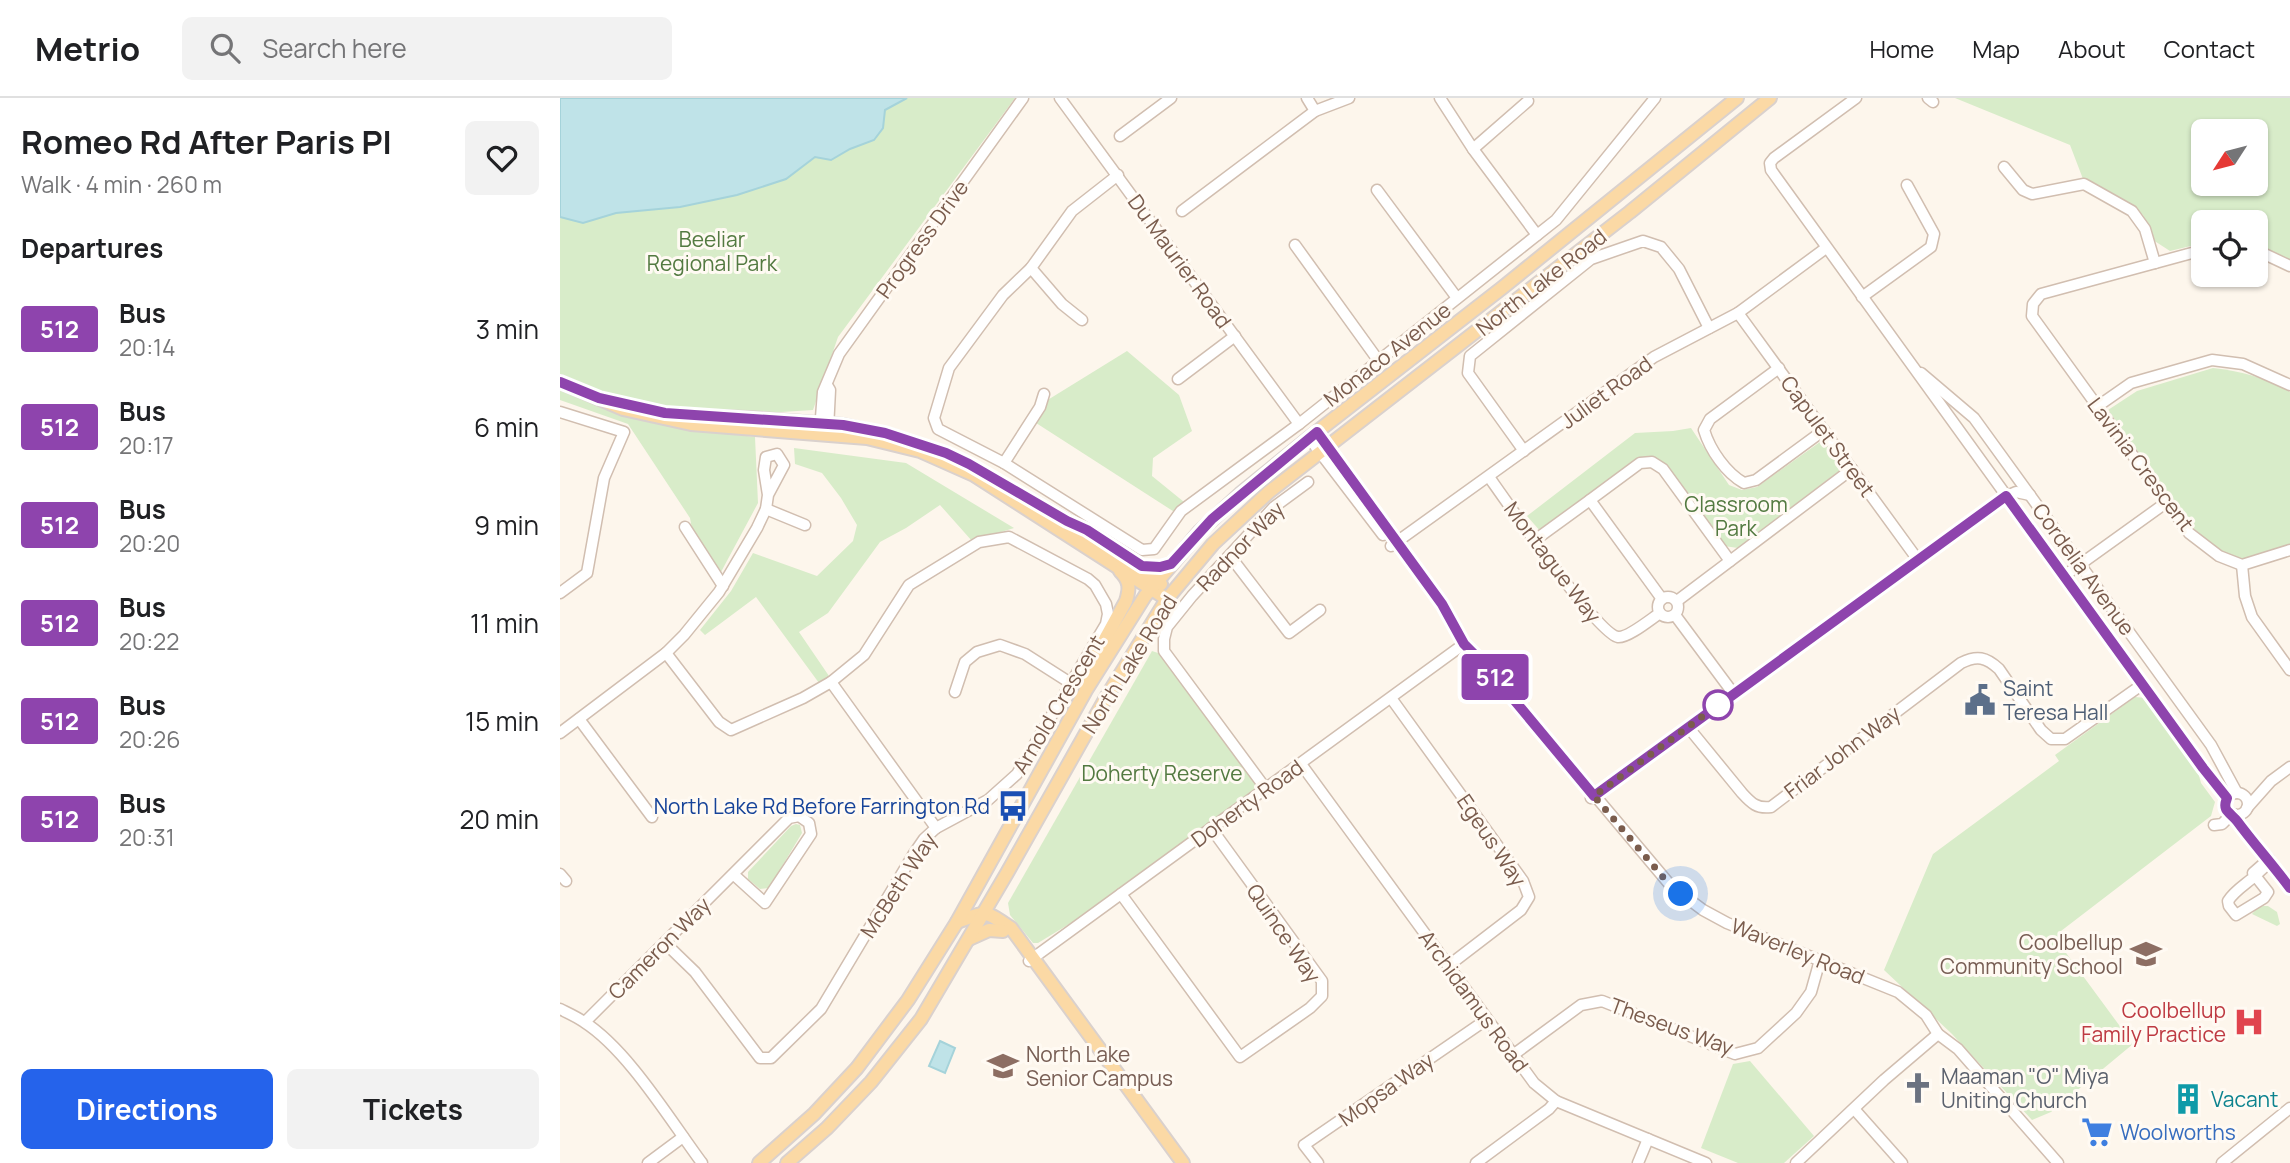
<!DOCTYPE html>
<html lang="en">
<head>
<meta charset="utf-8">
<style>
  body { margin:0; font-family:Manrope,sans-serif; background:#f2f2f2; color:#202124; height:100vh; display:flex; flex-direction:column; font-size:26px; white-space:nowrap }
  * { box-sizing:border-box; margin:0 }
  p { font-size:23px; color:#757577 }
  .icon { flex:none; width:38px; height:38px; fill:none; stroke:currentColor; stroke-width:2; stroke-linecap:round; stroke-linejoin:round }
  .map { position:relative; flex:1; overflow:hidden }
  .drawer { display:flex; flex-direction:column; background:#fff; width:560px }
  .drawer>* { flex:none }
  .badge { padding:0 14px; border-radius:5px; font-size:24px; line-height:46px }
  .needle { width:46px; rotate:234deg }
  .tools { position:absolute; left:1631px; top:21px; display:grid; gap:14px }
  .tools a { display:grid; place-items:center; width:77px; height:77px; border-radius:10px; background:#fff; box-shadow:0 2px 5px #0004; font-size:35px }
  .you { position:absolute; width:35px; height:35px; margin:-18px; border:5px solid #fff; border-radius:50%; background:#1a73e8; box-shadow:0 0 0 10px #1a73e833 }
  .map>.badge { position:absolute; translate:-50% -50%; box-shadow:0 0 0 4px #fff }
  h2 { padding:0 21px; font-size:26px; line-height:63px }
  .round { display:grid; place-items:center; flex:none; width:74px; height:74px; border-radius:10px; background:#f2f2f2 }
  .summary { display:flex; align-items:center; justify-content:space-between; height:119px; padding:0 21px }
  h1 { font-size:33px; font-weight:700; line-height:52px }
  .action { display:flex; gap:14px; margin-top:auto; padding:14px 21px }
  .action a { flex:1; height:80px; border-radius:10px; background:#2563eb; color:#fff; font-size:28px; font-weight:700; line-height:80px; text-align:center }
  .action a+a { background:#f2f2f2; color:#202124 }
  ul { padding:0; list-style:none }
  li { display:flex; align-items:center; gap:21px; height:98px; padding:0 21px }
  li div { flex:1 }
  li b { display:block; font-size:26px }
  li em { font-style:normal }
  li .badge { min-width:77px; font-weight:700; text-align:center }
  header { display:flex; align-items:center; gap:42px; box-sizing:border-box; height:98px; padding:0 35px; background:#fff; border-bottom:2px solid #e0e0e0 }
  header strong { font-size:33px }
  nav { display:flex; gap:38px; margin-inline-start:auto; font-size:24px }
  .search { width:490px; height:63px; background:#f2f2f2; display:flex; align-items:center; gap:18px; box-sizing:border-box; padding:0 24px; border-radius:10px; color:#757577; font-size:26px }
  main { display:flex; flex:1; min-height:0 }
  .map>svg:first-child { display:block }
  .green { fill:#d8ecc9; fill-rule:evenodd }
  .water { fill:#bfe3e8; stroke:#a5d3da; stroke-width:2 }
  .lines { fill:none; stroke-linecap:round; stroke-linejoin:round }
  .minor-casing { stroke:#d1beb0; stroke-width:13 }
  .major-casing { stroke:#dad1cd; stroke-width:16 }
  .minor { stroke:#fff; stroke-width:10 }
  .major { stroke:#fbd9a5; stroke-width:12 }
  .line-casing { stroke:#fff; stroke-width:16 }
  .line { stroke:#8e44ad; stroke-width:10 }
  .walk { stroke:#7a5c4d; stroke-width:7; stroke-dasharray:0 12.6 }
  .stop-dot { fill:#fff; stroke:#8e44ad; stroke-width:3.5 }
  .labels { text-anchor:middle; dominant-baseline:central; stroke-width:6; stroke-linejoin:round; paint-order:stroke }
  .park-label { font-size:21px; fill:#537a41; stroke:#fffaf3 }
  .street-label { font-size:21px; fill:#7a5c4d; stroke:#fffaf3 }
  .service-label { font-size:21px; fill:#4e5e75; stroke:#fffaf3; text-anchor:start }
  .transit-label { font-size:21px; fill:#164399; stroke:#fffaf3; text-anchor:end }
  .education-label { font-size:21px; fill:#785e54; stroke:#fffaf3; text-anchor:end }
  .health-label { font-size:21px; fill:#be3a42; stroke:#fffaf3; text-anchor:end }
  .worship-label { font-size:21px; fill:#5b616d; stroke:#fffaf3; text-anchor:start }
  .culture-label { font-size:21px; fill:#0d838f; stroke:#fffaf3; text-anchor:start }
  .shop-label { font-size:21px; fill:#366cbe; stroke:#fffaf3; text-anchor:start }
</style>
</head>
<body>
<header>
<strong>Metrio</strong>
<div class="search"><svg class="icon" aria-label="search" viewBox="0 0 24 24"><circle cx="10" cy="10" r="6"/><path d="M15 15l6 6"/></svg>Search here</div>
<nav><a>Home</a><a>Map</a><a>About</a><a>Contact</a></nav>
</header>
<main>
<section class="drawer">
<div class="summary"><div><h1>Romeo Rd After Paris Pl</h1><p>Walk · 4 min · 260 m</p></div><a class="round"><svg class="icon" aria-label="heart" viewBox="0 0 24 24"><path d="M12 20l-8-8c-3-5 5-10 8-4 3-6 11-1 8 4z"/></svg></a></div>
<h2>Departures</h2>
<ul>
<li><span class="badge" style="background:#8e44ad;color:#fff">512</span><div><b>Bus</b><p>20:14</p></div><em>3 min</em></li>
<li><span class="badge" style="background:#8e44ad;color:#fff">512</span><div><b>Bus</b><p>20:17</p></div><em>6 min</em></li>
<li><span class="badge" style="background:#8e44ad;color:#fff">512</span><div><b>Bus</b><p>20:20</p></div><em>9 min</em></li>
<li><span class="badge" style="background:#8e44ad;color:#fff">512</span><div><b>Bus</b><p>20:22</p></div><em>11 min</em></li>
<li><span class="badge" style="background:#8e44ad;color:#fff">512</span><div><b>Bus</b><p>20:26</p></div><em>15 min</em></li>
<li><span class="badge" style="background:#8e44ad;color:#fff">512</span><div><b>Bus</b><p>20:31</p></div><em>20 min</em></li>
</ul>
<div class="action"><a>Directions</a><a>Tickets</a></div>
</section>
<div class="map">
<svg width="1730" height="1065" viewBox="0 0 1730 1065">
  <rect width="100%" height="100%" fill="#fdf6ec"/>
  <!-- green -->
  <g class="green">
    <path d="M0 0H455L278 239 253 312 190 316 111 311 20 288 0 277Z"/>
    <path d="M1395 0H1730V163L1696 148V124H1643V145L1610 153 1593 142 1583 117 1523 81 1510 47ZM1643 33H1696V86H1643Z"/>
    <path d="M567 253 619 297 632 333 593 360 592 378 624 404 616 415 473 323 486 303Z"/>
    <path d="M1653 270C1681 273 1706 280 1730 294V447L1681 463 1661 453 1633 430 1548 312 1577 293Z"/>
    <path d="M0 289 47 311 121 330 195 339 198 405 161 474 132 431 130 420 68 326 0 302Z"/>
    <path d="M1131 330 1169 387 1182 392 1197 389 1260 344 1266 346 1280 365 1279 373 1178 450 1164 448 1099 364 1084 369 1038 400 981 434 967 418 1075 335 1113 333Z"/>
    <path d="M234 350 346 365 454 430 412 443 380 407 346 430 320 444 268 515 239 534 269 578 259 585 196 499 145 537 140 532 171 493 193 455 257 478 293 443 297 427 281 400 262 375 235 366Z"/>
    <path d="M592 553 601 556 699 691 524 817 478 845H473L450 817 448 805Z"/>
    <path d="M1575 599 1586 600 1638 674 1641 685 1655 704 1651 718 1501 833 1498 844 1573 946 1491 1014 1472 1022 1392 936 1324 872 1373 756 1499 663 1495 657Z"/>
    <path d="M236 726 240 727 242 735 209 790 200 791 188 781V774L231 728Z"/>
    <path d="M1703 808H1708L1717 814 1720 826 1717 828 1692 816 1697 810Z"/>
    <path d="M1190 963 1254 1038 1224 1065H1178L1141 1050 1173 966Z"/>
  </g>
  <!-- water -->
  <g class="water">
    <path d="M0 0H347L325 12 323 30 314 42 290 51 271 62 255 59 226 81 177 97 120 109 56 115 23 125 0 119Z"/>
    <path d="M380 943 395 950 385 975 369 968Z"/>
  </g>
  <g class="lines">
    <defs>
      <g id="minor">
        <path d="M500 0 739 326"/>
        <path d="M747 0 755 13"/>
        <path d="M880 0 913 51 977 137"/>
        <path d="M1296 0 1214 60 1210 65 1211 72 1643 670 1667 700"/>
        <path d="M1368 0 1373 4"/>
        <path d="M560 38 611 0"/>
        <path d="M913 51 968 3"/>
        <path d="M1444 69 1463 92 1472 96 1524 86 1572 113 1585 131 1595 165"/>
        <path d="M558 77 512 113 471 170 443 197 389 270 374 320 378 331 444 365 582 452 594 451 621 413 739 326 996 122 1095 0"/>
        <path d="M817 92 897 200"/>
        <path d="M622 113 755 13 789 0"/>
        <path d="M735 147 818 262"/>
        <path d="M1643 152 1481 196 1473 206 1472 218 1629 435 1659 458 1682 467 1730 452"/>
        <path d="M1696 152 1730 168"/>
        <path d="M471 170 502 206 522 222"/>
        <path d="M1302 199 1371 149 1374 136 1347 87"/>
        <path d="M1178 215 1358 462"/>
        <path d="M1219 270 1150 321 1144 332C1150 352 1166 375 1184 385L1196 382 1264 332"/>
        <path d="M1361 275 1414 320 1651 647 1677 695"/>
        <path d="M618 281 675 238"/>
        <path d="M267 287 270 292 268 331"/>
        <path d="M1538 308 1571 285 1652 262 1683 266 1730 287"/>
        <path d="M0 314 64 334 44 380 27 475 0 495"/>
        <path d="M260 332 263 294 279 256 463 0"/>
        <path d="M757 334 882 506 904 546 925 567 1111 788 1143 812 1167 825 1338 894 1366 917 1378 936 1398 951 1498 1065"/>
        <path d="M749 340 823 437"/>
        <path d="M964 353 908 275 910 258 1031 161 1083 143 1101 149 1119 171 1149 230"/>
        <path d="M444 365 480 309 484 296"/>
        <path d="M929 379C946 403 1038 536 1058 539 1068 540 1091 521 1100 515"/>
        <path d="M1030 402 1080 365 1092 364 1103 371 1170 463"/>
        <path d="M206 411 245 427"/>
        <path d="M125 429 163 488"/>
        <path d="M975 442 1030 402 1102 501"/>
        <path d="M831 448 1094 259 1178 215 1266 150"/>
        <path d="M670 458 729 535 760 512"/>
        <path d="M1682 467 1685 498 1692 519 1730 572"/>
        <path d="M1504 478 1607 404"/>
        <circle cx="1108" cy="509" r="10"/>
        <path d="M1117 503 1292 371"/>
        <path d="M1115 517 1173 595"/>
        <path d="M271 584 304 557 349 487 419 444 449 439 528 481 535 487 546 506 548 516 546 526 457 676 428 702 376 730"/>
        <path d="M395 594 405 564 417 554 440 547 465 556 512 586"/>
        <path d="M831 600 963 783 969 799 961 812 888 868"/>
        <path d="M19 621 92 719"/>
        <path d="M1128 629 1182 695C1191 705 1197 711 1211 709L1401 565C1417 557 1426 559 1439 571L1481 632 1491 641H1505L1583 586"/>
        <path d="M0 635 106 555 124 537 159 494 197 430 206 411 208 397 224 367 217 356 206 359 204 372 208 397"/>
        <path d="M741 666 974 985 996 1003 1146 1065"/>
        <path d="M706 691 604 553V541L607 529 632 498 714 409 748 384"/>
        <circle cx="1677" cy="706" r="11"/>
        <path d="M1031 700 1442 400 1456 394 1470 397"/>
        <path d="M1687 710 1711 683 1730 669"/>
        <path d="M1673 716 1730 790"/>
        <path d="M1654 727 1662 726 1672 716"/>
        <path d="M1709 761 1693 775 1708 794 1704 800 1676 817 1669 808 1668 803C1674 793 1686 786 1695 778 1700 773 1704 769 1711 764"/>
        <path d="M0 776 6 783"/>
        <path d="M561 796 680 959 750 910 762 898V883L651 730"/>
        <path d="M105 845 135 874 200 960H211L261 911 353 757 364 741 376 730 271 584 243 600 171 632 159 624 106 555"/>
        <path d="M469 863 904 546"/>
        <path d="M0 911C8 915 17 919 24 924 68 952 110 1022 142 1065"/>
        <path d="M25 924 229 720 239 718 249 725 251 736 205 805 173 776"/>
        <path d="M953 957 1021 907 1042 903 1175 956 1198 950 1236 915 1251 894 1260 862"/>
        <path d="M1295 1012 1342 1065"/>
        <path d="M88 1065 123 1039"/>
        <path d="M758 1065 744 1047 926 922"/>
        <path d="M916 1065 989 1011 996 1003"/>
        <path d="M1078 1065 1088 1041"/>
        <path d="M1236 1065 1324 982 1378 936"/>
        <path d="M1662 1065 1730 1010"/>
      </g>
      <g id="major">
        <path d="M0 284 63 311 131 326 307 340 360 353 414 377 607 501"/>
        <path d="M125 318 189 320 283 327 333 338"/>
        <path d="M439 384 507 423 601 486"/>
        <path d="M526 588 528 572 566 503C570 490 570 483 560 473"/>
        <path d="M397 824C427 813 425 812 451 830L623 1065"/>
        <path d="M409 841 429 832 443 833"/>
        <path d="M199 1065 254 1016 297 970 348 902 397 824 526 592 585 498 640 433 680 396 749 340 942 190 1177 0"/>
        <path d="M227 1065 267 1030 311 984 361 921 447 775 547 598 607 501 653 446 709 394 1070 114 1210 0"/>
      </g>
    </defs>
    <!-- minor casing -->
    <use href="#minor" class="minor-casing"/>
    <!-- major casing -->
    <use href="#major" class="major-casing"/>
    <!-- minor -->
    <use href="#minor" class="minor"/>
    <!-- major -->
    <use href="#major" class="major"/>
  </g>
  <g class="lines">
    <defs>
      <path id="line" d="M0 284 39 300 105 315 283 327 325 335 386 355 409 366 507 423 527 432 582 468 600 469 611 466 652 421 757 334 882 506 904 546 925 567 1034 698 1446 398 1643 670 1667 700C1666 704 1664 706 1666 711 1668 715 1674 719 1677 723 1694 746 1713 767 1730 790"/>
    </defs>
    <!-- line casing -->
    <use href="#line" class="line-casing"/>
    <!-- line -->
    <use href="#line" class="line"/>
    <!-- walk -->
    <path class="walk" d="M1121 796 1103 779 1034 698 1158 607"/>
  </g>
  <!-- icons -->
  <defs>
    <symbol id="civic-bare" viewBox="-9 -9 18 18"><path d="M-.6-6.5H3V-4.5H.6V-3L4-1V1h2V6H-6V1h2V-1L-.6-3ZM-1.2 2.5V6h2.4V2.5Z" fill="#5c6f8a" stroke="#fffaf3" stroke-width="2.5" paint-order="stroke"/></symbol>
    <symbol id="bus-bare" viewBox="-9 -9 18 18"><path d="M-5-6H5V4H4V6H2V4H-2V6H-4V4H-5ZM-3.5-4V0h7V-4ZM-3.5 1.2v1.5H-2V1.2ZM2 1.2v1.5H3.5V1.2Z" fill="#1a4fb4" stroke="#fffaf3" stroke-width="2.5" paint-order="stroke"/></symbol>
    <symbol id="school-bare" viewBox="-9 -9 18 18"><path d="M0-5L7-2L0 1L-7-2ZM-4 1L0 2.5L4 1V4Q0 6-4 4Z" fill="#8d6e63" stroke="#fffaf3" stroke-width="2.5" paint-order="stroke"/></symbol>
    <symbol id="hospital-bare" viewBox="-9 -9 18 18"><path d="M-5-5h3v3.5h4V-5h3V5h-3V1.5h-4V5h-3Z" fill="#e0444e" stroke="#fffaf3" stroke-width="2.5" paint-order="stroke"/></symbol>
    <symbol id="church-bare" viewBox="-9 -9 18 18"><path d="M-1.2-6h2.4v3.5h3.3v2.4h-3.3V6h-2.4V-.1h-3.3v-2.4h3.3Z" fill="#6b7280" stroke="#fffaf3" stroke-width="2.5" paint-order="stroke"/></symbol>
    <symbol id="building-bare" viewBox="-9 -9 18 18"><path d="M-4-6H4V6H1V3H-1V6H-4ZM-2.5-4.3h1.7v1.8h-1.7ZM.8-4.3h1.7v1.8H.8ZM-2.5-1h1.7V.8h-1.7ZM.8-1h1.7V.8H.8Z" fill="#0f9aa8" stroke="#fffaf3" stroke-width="2.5" paint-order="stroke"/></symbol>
    <symbol id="supermarket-bare" viewBox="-9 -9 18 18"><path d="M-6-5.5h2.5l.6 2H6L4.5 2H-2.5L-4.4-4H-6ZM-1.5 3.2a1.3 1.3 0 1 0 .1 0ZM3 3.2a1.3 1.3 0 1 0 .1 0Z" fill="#3f7fe0" stroke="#fffaf3" stroke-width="2.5" paint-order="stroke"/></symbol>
  </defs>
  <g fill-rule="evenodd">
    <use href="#civic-bare" x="1398" y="580" width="44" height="44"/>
    <use href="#bus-bare" x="431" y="686" width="44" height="44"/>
    <use href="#school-bare" x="1564" y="834" width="44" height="44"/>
    <use href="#hospital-bare" x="1667" y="902" width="44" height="44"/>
    <use href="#school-bare" x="421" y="946" width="44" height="44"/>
    <use href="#church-bare" x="1336" y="968" width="44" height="44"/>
    <use href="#building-bare" x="1606" y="979" width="44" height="44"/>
    <use href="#supermarket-bare" x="1515" y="1012" width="44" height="44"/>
  </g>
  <!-- markers -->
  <circle class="stop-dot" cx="1158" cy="607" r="14"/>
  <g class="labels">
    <!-- park labels -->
    <g class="park-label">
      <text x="152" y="141">Beeliar<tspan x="152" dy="24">Regional Park</tspan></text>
      <text x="1176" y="406">Classroom<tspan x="1176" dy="24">Park</tspan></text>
      <text x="602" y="675">Doherty Reserve</text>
    </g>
    <!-- street labels -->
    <g class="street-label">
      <text transform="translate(362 141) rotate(-54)">Progress Drive</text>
      <text transform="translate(620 163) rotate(54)">Du Maurier Road</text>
      <text transform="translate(981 184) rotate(-38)">North Lake Road</text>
      <text transform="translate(827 256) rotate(-38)">Monaco Avenue</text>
      <text transform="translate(1046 294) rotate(-36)">Juliet Road</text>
      <text transform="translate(1268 338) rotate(54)">Capulet Street</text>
      <text transform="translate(1581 366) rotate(53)">Lavinia Crescent</text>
      <text transform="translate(680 448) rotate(-46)">Radnor Way</text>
      <text transform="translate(993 464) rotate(53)">Montague Way</text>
      <text transform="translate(1524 471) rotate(54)">Cordelia Avenue</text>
      <text transform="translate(569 566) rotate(-58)">North Lake Road</text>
      <text transform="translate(498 606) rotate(-59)">Arnold Crescent</text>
      <text transform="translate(1282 654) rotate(-37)">Friar John Way</text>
      <text transform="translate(687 705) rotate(-36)">Doherty Road</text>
      <text transform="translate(932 742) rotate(56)">Egeus Way</text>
      <text transform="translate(338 787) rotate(-57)">McBeth Way</text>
      <text transform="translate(724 835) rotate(56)">Quince Way</text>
      <text transform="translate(99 850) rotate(-45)">Cameron Way</text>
      <text transform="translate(1238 853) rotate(22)">Waverley Road</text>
      <text transform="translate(914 903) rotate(54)">Archidamus Road</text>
      <text transform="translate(1112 928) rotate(20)">Theseus Way</text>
      <text transform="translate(826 991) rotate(-35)">Mopsa Way</text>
    </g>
    <!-- service labels -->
    <g class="service-label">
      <text x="1443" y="590">Saint<tspan x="1443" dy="24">Teresa Hall</tspan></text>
    </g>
    <!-- transit labels -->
    <g class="transit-label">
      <text x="430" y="708">North Lake Rd Before Farrington Rd</text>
    </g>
    <!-- education labels -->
    <g class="education-label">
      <text x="1563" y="844">Coolbellup<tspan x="1563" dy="24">Community School</tspan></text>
      <text x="466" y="956" text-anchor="start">North Lake<tspan x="466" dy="24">Senior Campus</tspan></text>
    </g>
    <!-- health labels -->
    <g class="health-label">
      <text x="1666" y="912">Coolbellup<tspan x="1666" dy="24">Family Practice</tspan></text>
    </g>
    <!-- worship labels -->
    <g class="worship-label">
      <text x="1381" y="978">Maaman "O" Miya<tspan x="1381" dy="24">Uniting Church</tspan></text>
    </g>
    <!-- culture labels -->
    <g class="culture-label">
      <text x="1651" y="1001">Vacant</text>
    </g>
    <!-- shop labels -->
    <g class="shop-label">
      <text x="1560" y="1034">Woolworths</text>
    </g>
  </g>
</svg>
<div class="tools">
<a><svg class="needle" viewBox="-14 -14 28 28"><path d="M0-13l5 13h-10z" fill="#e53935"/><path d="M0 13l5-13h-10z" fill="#757577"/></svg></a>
<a><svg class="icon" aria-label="locate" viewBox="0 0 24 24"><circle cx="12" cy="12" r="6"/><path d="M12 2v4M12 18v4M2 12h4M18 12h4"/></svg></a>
</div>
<div class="you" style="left:1121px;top:796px"></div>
<b class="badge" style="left:935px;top:579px;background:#8e44ad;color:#fff">512</b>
</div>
</main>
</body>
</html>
